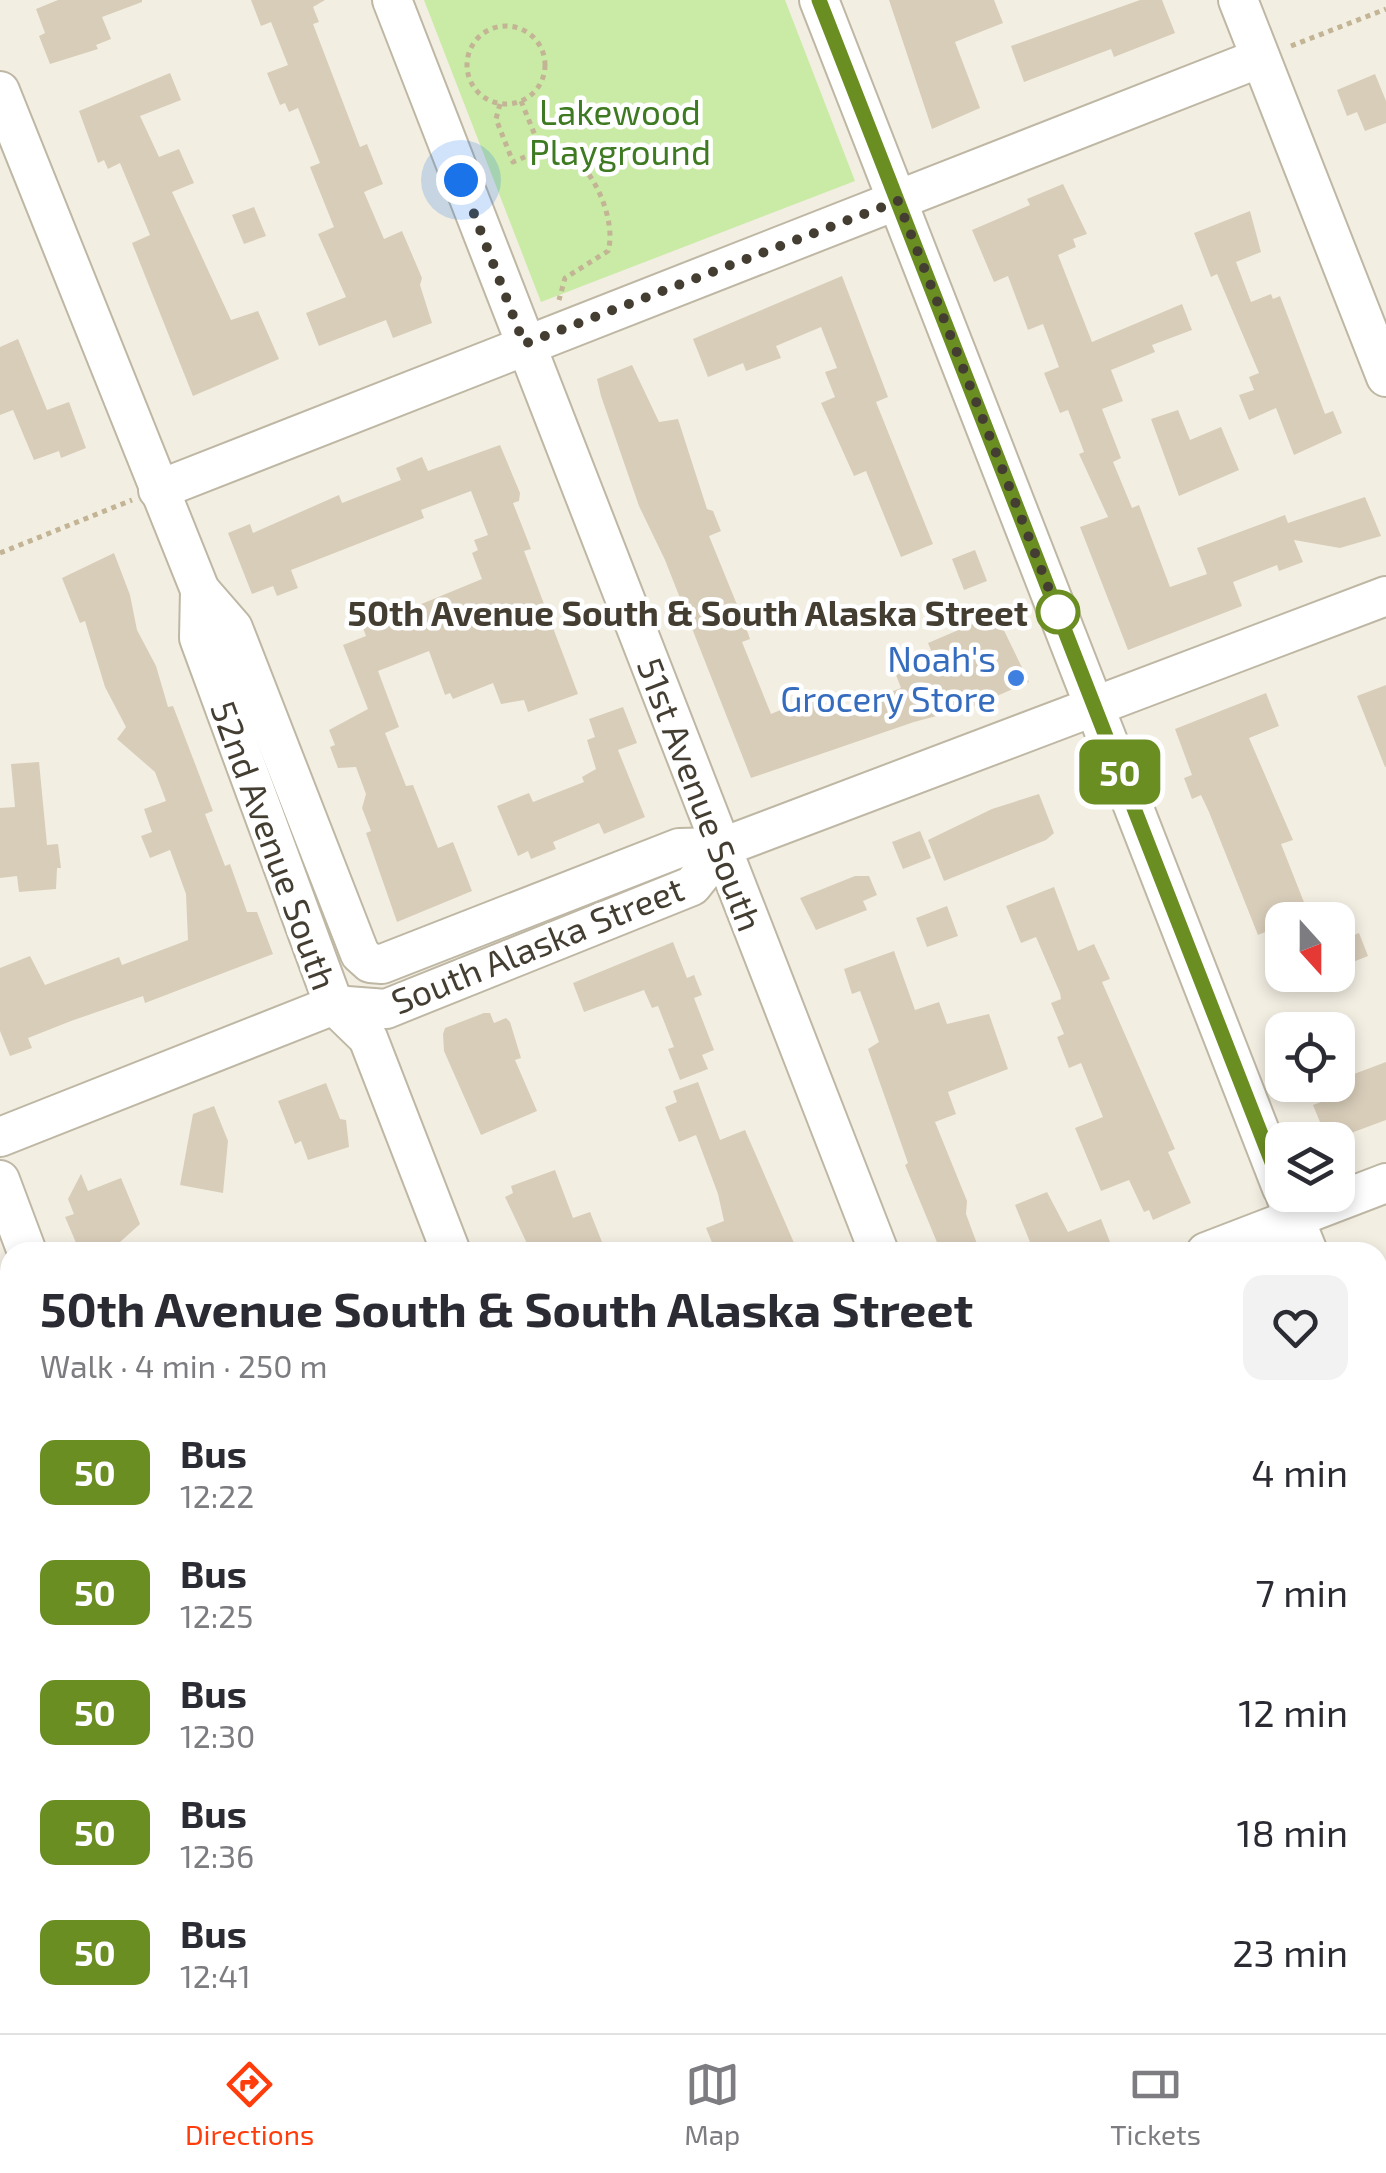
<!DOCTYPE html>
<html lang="en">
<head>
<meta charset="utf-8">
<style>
  body { margin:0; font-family:"Exo 2",sans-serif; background:#f2f2f3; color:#2b2b33; height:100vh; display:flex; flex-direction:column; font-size:38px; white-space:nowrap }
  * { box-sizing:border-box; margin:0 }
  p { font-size:32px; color:#7c7c81 }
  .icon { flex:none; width:55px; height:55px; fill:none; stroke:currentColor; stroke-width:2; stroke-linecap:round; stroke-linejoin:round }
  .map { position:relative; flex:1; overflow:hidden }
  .drawer { position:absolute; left:0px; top:1242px; width:1388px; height:792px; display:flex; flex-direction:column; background:#fff; border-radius:30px 30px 0 0; box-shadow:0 5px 15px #0003 }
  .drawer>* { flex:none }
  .badge { padding:0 20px; border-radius:15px; font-size:35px; line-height:65px }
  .needle { width:65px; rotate:159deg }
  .controls { position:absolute; left:1265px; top:902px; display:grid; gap:20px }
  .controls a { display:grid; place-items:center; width:90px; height:90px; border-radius:20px; background:#fff; box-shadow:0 5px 15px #0003; font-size:50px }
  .you { position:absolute; width:50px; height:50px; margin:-25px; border:8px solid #fff; border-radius:50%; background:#1a73e8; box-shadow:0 0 0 15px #1a73e833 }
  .map>.badge { position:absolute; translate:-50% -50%; box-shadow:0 0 0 5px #fff }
  .round { display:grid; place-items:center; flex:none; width:105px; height:105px; border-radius:20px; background:#f2f2f3 }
  .head { display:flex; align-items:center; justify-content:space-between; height:170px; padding:0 40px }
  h1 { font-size:48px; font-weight:700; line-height:75px }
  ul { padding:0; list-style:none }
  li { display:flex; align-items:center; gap:30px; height:120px; padding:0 40px }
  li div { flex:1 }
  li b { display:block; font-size:38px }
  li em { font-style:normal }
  li .badge { min-width:110px; font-weight:700; text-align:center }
  .dock { display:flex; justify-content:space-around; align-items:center; height:140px; border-top:2px solid #e1e1e2; background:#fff; font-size:28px; color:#7c7c81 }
  .dock a { display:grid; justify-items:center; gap:5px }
  .dock .on { color:#ff3d0c }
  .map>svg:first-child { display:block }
  .green { fill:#c9eba6 }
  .water { fill:#97cbf6 }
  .building { fill:#d8cdb9 }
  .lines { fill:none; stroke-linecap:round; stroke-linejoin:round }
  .minor-casing { stroke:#beb7a4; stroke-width:42 }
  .major-casing { stroke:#eec754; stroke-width:52 }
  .path { stroke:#c2b494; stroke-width:5; stroke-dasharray:5 5; stroke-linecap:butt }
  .minor { stroke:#fff; stroke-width:38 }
  .major { stroke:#ffe58e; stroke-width:48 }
  .line-casing { stroke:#fff; stroke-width:22 }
  .line { stroke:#6b8e23; stroke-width:15 }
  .walk { stroke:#443e32; stroke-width:10; stroke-dasharray:0 18 }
  .stop-dot { fill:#fff; stroke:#6b8e23; stroke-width:5 }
  .shop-dot { fill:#3f7fe0; stroke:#fff; stroke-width:4 }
  .labels { text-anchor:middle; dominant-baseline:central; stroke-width:9; stroke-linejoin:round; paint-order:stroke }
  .park-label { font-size:35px; fill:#3e7a21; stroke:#fff }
  .stop-label { font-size:35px; font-weight:bold; fill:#443e32; stroke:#fff; text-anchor:end }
  .shop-label { font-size:35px; fill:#366cbe; stroke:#fff; text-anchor:end }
  .street-label { font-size:35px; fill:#443e32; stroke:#fff }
</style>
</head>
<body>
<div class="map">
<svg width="1386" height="2033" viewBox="0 0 1386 2033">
  <rect width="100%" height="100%" fill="#f3eee2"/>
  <!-- green -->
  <g class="green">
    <path d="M424 0H785L855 181 541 302Z"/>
    <path d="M10 1432V1710L0 1709V1433Z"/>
    <path d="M617 2025H1138L1141 2033H625Z"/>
  </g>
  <!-- water -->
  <path class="water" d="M0 1709 10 1710V2025H620L629 2033H0Z"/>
  <!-- building -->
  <g class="building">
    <path d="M58 0H142V2L102 17 111 39 96 45 98 49 50 64 39 36 45 33 36 9Z"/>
    <path d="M251 0H325L313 7 319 22 313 24 360 147 367 144 383 184 364 192 384 239 402 231 422 278 420 285 432 323 393 338 386 320 319 346 306 313 346 297 318 234 334 227 310 167 320 163 298 108 289 112 285 103 280 105 267 73 288 65 271 22 261 26Z"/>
    <path d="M889 0H994L1003 23 955 42 980 108 932 129Z"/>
    <path d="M1140 0H1162L1175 33 1114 57 1111 49 1024 82 1011 46Z"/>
    <path d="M170 73 181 100 140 116 159 157 179 149 194 183 172 192 231 320 258 311 279 359 193 396 132 243 150 235 120 163 108 169 104 160 98 163 79 111Z"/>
    <path d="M1375 74 1386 101V123L1365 131 1357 112 1347 116 1337 90Z"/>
    <path d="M1063 184 1087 234 1073 239 1076 247 1058 255 1092 342 1182 304 1192 330 1152 345 1155 352 1111 370 1123 401 1102 409 1121 458 1113 462 1132 508 1139 505 1170 587 1207 574 1197 548 1285 515 1288 523 1365 497 1381 536 1340 548 1294 540 1303 562 1279 571 1277 565 1233 582 1242 606 1128 650 1080 527 1108 517 1079 454 1084 452 1068 410 1060 413 1044 373 1059 367 1043 324 1028 330 1008 276 994 282 972 230 1030 205 1027 199Z"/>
    <path d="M254 207 266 236 244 244 232 215Z"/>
    <path d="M1250 211 1261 252 1236 262 1251 302 1271 294 1273 299 1280 296 1325 414 1333 411 1342 433 1294 455 1276 408 1249 420 1239 395 1254 390 1249 377 1259 373 1217 274 1211 277 1194 233Z"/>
    <path d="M842 276 888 397 876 402 933 544 901 557 866 471 854 476 821 403 835 397 825 372 837 368 821 327 776 346 781 358 746 371 743 363 708 377 693 339Z"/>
    <path d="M18 339 47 410 69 402 86 448 61 458 59 451 34 460 13 410 0 415V347Z"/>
    <path d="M632 365 659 422 678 419 707 509 713 511 721 531 709 536 742 617 750 639 742 642 771 714 816 695 820 705 830 701 835 714 901 688 896 675 935 660 928 643 996 614 1029 682 974 706 914 722 751 778 665 560 639 506 601 396 597 379Z"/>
    <path d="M1178 410 1190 440 1221 427 1239 470 1179 496 1151 419Z"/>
    <path d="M500 445 520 493 519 501 513 503 531 549 524 551 578 694 528 712 524 700 501 704 493 683 453 699 450 693 445 695 429 651 378 671 399 727 385 733 406 786 413 785 438 848 453 842 472 891 397 922 366 833 371 831 362 808 366 794 356 767 338 768 330 747 335 745 329 730 368 709 343 645 366 636 363 628 482 579 472 553 478 550 474 540 488 535 471 491 421 510 424 518 291 570 298 588 277 596 273 586 252 594 228 533 250 524 253 533 339 495 342 503 401 480 396 468 422 457 428 471Z"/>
    <path d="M975 550 987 581 964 590 952 559Z"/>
    <path d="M114 553 130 595 137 630 156 666 168 707 173 706 213 811 205 814 225 866 230 864 247 912H257L273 954 145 1003 143 996 71 1021 28 1038 32 1048 10 1056 0 1031V968L30 956 45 985 119 957 122 965 188 940 186 894 170 850 150 858 141 836 152 832 144 809 166 801 155 772 117 739 126 727 105 687 85 621 80 623 62 578Z"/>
    <path d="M1386 685V767H1385L1357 696Z"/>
    <path d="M1266 693 1279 726 1249 738 1293 840 1281 844 1309 915 1282 920V925L1258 935 1209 812 1201 795 1192 799 1184 778 1192 775 1175 729Z"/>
    <path d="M623 707 637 743 618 750 645 817 604 834 599 823 553 842 556 849 531 859 528 851 518 856 497 806 529 793 533 802 584 782 582 777 596 769 587 740 595 737 589 719Z"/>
    <path d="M39 762 47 845 58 844 61 868H57L56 889 19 892 17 876 0 878V808L15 807 11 764Z"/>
    <path d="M1039 794 1054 833 1046 840 944 881 928 840 992 809Z"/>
    <path d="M920 831 931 858 903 869 892 842Z"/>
    <path d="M855 876H869L877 895 863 901 867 910 816 930 800 898Z"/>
    <path d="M1054 887 1078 951 1094 944 1110 979 1102 982 1175 1149 1168 1152 1191 1203 1153 1220 1149 1210 1144 1212 1129 1180 1101 1191 1075 1128 1103 1117 1081 1063 1069 1068 1057 1037 1064 1034 1051 1003 1061 999 1060 993 1036 937 1021 943 1006 906Z"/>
    <path d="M947 906 958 936 927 947 916 918Z"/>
    <path d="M1359 933 1368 956 1338 968V941Z"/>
    <path d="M673 942 687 978 694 975 702 995 694 998 714 1050 702 1055 708 1069 680 1080 668 1049 674 1047 658 1006 652 1008 644 990 584 1012 573 983Z"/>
    <path d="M894 951 915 1010 939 1002 947 1024 989 1014 1008 1069 948 1092 956 1114 935 1122 967 1201 966 1214 980 1252H941L905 1165 908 1163 868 1049 879 1042 860 991 852 994 844 969Z"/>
    <path d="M484 1013H490L494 1023 506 1018 510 1022 521 1058 515 1060 537 1111 481 1135 444 1051 443 1034 445 1028Z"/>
    <path d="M1386 1062V1120L1335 1139 1329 1124 1322 1127 1313 1105 1321 1102 1316 1089 1338 1085V1080Z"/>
    <path d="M698 1082 720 1140 745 1130 798 1252H716L706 1228 724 1221 718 1194 696 1135 679 1142 665 1107 677 1102 673 1091Z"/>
    <path d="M326 1083 340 1119 346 1120 349 1147 308 1160 301 1141 295 1144 278 1101Z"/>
    <path d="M214 1106 228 1141 223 1193 180 1185 193 1114Z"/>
    <path d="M555 1170 573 1218 590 1212 606 1252H531L505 1197 513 1193 511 1186Z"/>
    <path d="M81 1174 88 1191 121 1178 140 1224 109 1252H80L65 1217 74 1214 68 1199Z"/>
    <path d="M1047 1192 1068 1232 1101 1219 1110 1242 1084 1252H1021L1032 1247 1015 1205Z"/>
  </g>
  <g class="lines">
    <defs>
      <g id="minor">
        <path d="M392 0 879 1252"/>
        <path d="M819 0 1282 1188"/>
        <path d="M1238 0 1386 377"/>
        <path d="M0 91 200 590 199 638 334 1005 368 1038 451 1252"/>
        <path d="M158 490 1260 58"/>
        <path d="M200 590 233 628 360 954 370 963 382 964 679 848 723 847"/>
        <path d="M0 1137 334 1005 386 1009 692 886 723 847 1386 596"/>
        <path d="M0 1180 27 1252"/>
        <path d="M1286 1197 1308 1252"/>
        <path d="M1206 1252 1386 1183"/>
        <path d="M1378 1431 1386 1453"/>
        <path d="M1378 1771 1386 1768"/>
        <path d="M862 2025 873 2033"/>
        <path d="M1181 2025 1184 2033"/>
      </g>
      <g id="major">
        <path d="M0 1580 10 1578"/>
        <path d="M779 2025 787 2033"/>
      </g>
    </defs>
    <!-- minor casing -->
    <use href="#minor" class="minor-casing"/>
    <!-- major casing -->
    <use href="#major" class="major-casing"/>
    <!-- path -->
    <g class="path">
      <circle cx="506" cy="65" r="39"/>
      <path d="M1291 46 1386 9"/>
      <path d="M521 101 541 150C549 151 558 150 565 153 594 166 617 222 608 251L565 278 559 300"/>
      <path d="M500 104 496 119 513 162 541 150"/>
      <path d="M0 553 132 500"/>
      <path d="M226 2027 246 2033"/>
    </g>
    <!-- minor -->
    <use href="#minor" class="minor"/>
    <!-- major -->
    <use href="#major" class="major"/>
  </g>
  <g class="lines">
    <defs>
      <path id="line" d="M819 0 1282 1188"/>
    </defs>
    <!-- line casing -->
    <use href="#line" class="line-casing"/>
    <!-- line -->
    <use href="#line" class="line"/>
    <!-- walk -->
    <path class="walk" d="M461 180 524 344 898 201 1061 620 1058 612"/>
  </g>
  <!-- markers -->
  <circle class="stop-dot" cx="1058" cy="612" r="20"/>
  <circle class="shop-dot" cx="1016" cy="678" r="10"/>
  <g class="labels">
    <!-- park labels -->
    <g class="park-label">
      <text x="620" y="111">Lakewood<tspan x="620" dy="40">Playground</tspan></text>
    </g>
    <!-- stop labels -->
    <g class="stop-label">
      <text x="1028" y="612">50th Avenue South &amp; South Alaska Street</text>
    </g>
    <!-- shop labels -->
    <g class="shop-label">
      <text x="996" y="658">Noah's<tspan x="996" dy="40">Grocery Store</tspan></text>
    </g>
    <!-- street labels -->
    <g class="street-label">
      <text transform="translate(701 794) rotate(69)">51st Avenue South</text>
      <text transform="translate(275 845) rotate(70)">52nd Avenue South</text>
      <text transform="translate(537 944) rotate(-22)">South Alaska Street</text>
    </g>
  </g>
</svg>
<div class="controls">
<a><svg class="needle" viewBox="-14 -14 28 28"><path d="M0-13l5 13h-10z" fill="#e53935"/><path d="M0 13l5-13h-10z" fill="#7c7c81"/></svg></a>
<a><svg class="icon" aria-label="locate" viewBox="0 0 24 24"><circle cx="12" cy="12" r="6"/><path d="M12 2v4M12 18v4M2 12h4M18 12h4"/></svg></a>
<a><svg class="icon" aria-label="layers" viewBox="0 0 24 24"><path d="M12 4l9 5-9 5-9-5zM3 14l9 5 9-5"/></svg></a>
</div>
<div class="you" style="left:461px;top:180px"></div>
<b class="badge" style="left:1120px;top:772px;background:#6b8e23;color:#fff">50</b>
<section class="drawer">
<div class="head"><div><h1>50th Avenue South &amp; South Alaska Street</h1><p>Walk · 4 min · 250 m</p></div><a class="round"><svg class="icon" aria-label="heart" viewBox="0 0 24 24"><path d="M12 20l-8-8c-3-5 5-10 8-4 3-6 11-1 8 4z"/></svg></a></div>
<ul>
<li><span class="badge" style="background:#6b8e23;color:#fff">50</span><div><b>Bus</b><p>12:22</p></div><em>4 min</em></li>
<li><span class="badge" style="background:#6b8e23;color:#fff">50</span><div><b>Bus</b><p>12:25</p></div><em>7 min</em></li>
<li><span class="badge" style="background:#6b8e23;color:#fff">50</span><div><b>Bus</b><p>12:30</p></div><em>12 min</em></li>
<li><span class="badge" style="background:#6b8e23;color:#fff">50</span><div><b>Bus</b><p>12:36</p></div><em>18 min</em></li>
<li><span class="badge" style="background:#6b8e23;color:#fff">50</span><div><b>Bus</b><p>12:41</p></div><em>23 min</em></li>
</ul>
</section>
</div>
<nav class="dock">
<a class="on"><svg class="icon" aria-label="directions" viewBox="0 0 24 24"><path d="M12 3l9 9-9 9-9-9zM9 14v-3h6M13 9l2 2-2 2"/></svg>Directions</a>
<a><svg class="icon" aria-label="map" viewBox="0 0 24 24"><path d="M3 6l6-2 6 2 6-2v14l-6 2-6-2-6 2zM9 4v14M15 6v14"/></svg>Map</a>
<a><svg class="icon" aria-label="tickets" viewBox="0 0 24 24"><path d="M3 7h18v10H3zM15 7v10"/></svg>Tickets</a>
</nav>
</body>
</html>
